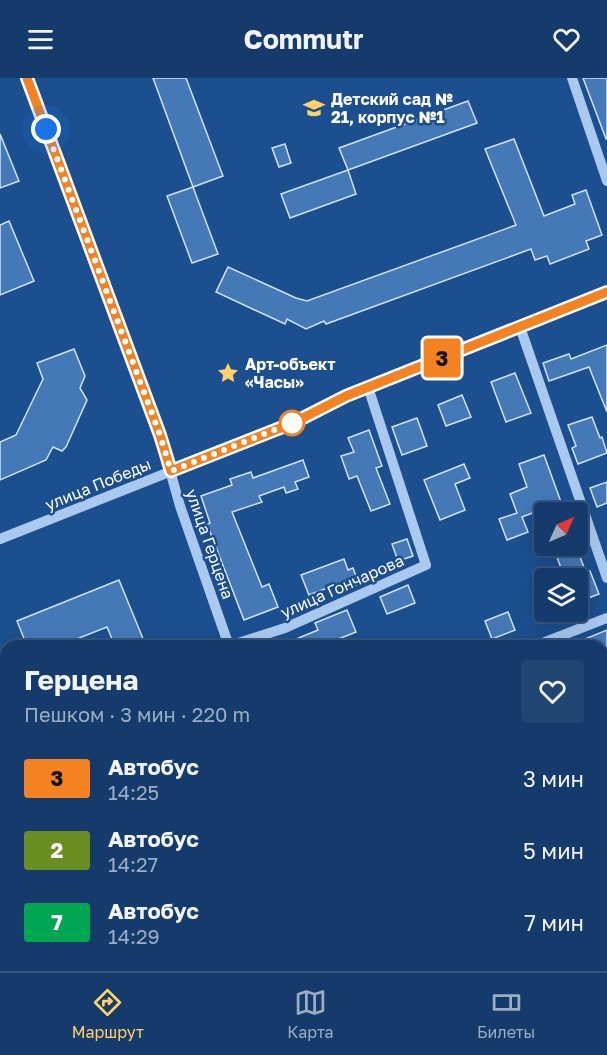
<!DOCTYPE html>
<html lang="ru">
<head>
<meta charset="utf-8">
<style>
  body { margin:0; font-family:"Golos Text",sans-serif; background:#214673; color:#f1f3f6; height:100vh; display:flex; flex-direction:column; font-size:22px; white-space:nowrap }
  * { box-sizing:border-box; margin:0 }
  p { font-size:20px; color:#9dadc1 }
  .icon { flex:none; width:33px; height:33px; fill:none; stroke:currentColor; stroke-width:2; stroke-linecap:round; stroke-linejoin:round }
  .map { position:relative; flex:1; overflow:hidden }
  .side { position:absolute; left:0px; top:562px; width:608px; height:332px; display:flex; flex-direction:column; background:#143b6b; border-radius:18px 18px 0 0; box-shadow:0 6px 24px #0002,0 0 0 2px #33557e }
  .side>* { flex:none }
  .badge { padding:0 12px; border-radius:4px; font-size:21px; line-height:39px }
  .needle { width:39px; rotate:45deg }
  .buttons { position:absolute; left:534px; top:424px; display:grid; gap:12px }
  .buttons a { display:grid; place-items:center; width:54px; height:54px; border-radius:6px; background:#143b6b; box-shadow:0 6px 24px #0002,0 0 0 2px #33557e; font-size:30px }
  .you { position:absolute; width:30px; height:30px; margin:-15px; border:4px solid #fff; border-radius:50%; background:#1a73e8; box-shadow:0 0 0 9px #1a73e833 }
  .map>.badge { position:absolute; translate:-50% -50%; box-shadow:0 0 0 3px #fff }
  .round { display:grid; place-items:center; flex:none; width:63px; height:63px; border-radius:6px; background:#214673 }
  .overview { display:flex; align-items:center; justify-content:space-between; height:102px; padding:0 24px }
  h1 { font-size:28px; font-weight:700; line-height:45px }
  ul { padding:0; list-style:none }
  li { display:flex; align-items:center; gap:18px; height:72px; padding:0 24px }
  li div { flex:1 }
  li b { display:block; font-size:22px }
  li em { font-style:normal }
  li .badge { min-width:66px; font-weight:700; text-align:center }
  header { display:flex; justify-content:space-between; align-items:center; height:78px; padding:0 24px; background:#143b6b; font-size:27px; font-weight:700 }
  .tabs { display:flex; justify-content:space-around; align-items:center; height:84px; border-top:2px solid #33557e; background:#143b6b; font-size:16px; color:#9dadc1 }
  .tabs a { display:grid; justify-items:center; gap:3px }
  .tabs .active { color:#ffd166 }
  .map>svg:first-child { display:block }
  .building { fill:#4478b7; stroke:#cfe3fa; stroke-width:1.5 }
  .lines { fill:none; stroke-linecap:round; stroke-linejoin:round }
  .minor { stroke:#a9c9ee; stroke-width:10 }
  .line-casing { stroke:#fff; stroke-width:14 }
  .line { stroke:#f58220; stroke-width:9 }
  .walk { stroke:#fff; stroke-width:6; stroke-dasharray:0 10.8 }
  .stop-dot { fill:#fff; stroke:#f58220; stroke-width:3 }
  .labels { text-anchor:middle; dominant-baseline:central; stroke-width:5; stroke-linejoin:round; paint-order:stroke }
  .poi-label { font-size:16px; font-weight:bold; fill:#fff; stroke:#1b4f8f; text-anchor:start }
  .street-label { font-size:16px; fill:#fff; stroke:#1b4f8f }
</style>
</head>
<body>
<header><svg class="icon" aria-label="menu" viewBox="0 0 24 24"><path d="M4 6h16M4 12h16M4 18h16"/></svg>Commutr<svg class="icon" aria-label="heart" viewBox="0 0 24 24"><path d="M12 20l-8-8c-3-5 5-10 8-4 3-6 11-1 8 4z"/></svg></header>
<div class="map">
<svg width="607" height="893" viewBox="0 0 607 893">
  <rect width="100%" height="100%" fill="#1b4f8f"/>
  <!-- building -->
  <g class="building">
    <path d="M153 0H186L223 98 193 109Z"/>
    <path d="M583 0H607V60L606 61Z"/>
    <path d="M468 23 477 45 348 92 339 70Z"/>
    <path d="M0 56 19 103 0 110Z"/>
    <path d="M514 61 544 138 575 126 572 117 586 112 602 157 586 163 589 171 550 186 547 178 535 182 531 171 326 246 324 243 306 251 287 241 285 246 216 214 228 189 296 220 307 223 516 147 485 71Z"/>
    <path d="M285 66 291 85 279 89 272 70Z"/>
    <path d="M348 92 356 116 290 140 281 116Z"/>
    <path d="M193 109 218 176 192 185 167 118Z"/>
    <path d="M9 143 34 203 0 217V147Z"/>
    <path d="M607 267V334L589 289 549 303 543 285 569 276 571 281Z"/>
    <path d="M74 271 85 298 80 310 87 322 66 369 62 373 53 369 46 382 0 402V364L16 357 43 301 37 285Z"/>
    <path d="M515 295 531 335 506 344 491 304Z"/>
    <path d="M462 317 471 339 446 348 438 327Z"/>
    <path d="M592 339 600 360 602 359 607 375 578 386 572 370 576 368 568 347Z"/>
    <path d="M417 340 427 368 402 377 392 349Z"/>
    <path d="M369 352 382 388 376 390 390 426 371 433 357 398 349 401 341 378 354 374 348 360Z"/>
    <path d="M544 377 561 424 522 439 528 454 507 462 499 441 517 435 510 416 527 409 519 386Z"/>
    <path d="M303 382 309 399 295 404 298 411 286 415 284 409 259 418 262 424 232 434 262 509 269 506 278 529 244 542 207 446 210 445 201 418 232 407 230 401 251 394 253 400Z"/>
    <path d="M464 386 470 400 455 406 465 432 440 442 424 402Z"/>
    <path d="M607 404V425L597 429 590 410Z"/>
    <path d="M407 461 413 478 398 483 392 466Z"/>
    <path d="M553 468H576L586 495 590 493 599 516 578 524V501H565Z"/>
    <path d="M344 481 348 492 353 490 359 506 341 512 338 506 309 517 301 497Z"/>
    <path d="M119 502 146 568H115L107 549 59 568H27L17 543Z"/>
    <path d="M408 507 415 525 387 536 380 519Z"/>
    <path d="M347 532 356 554 321 568H279L318 552 315 545Z"/>
    <path d="M508 534 515 552 492 561 485 543Z"/>
    <path d="M607 552V568H568Z"/>
  </g>
  <g class="lines">
    <!-- minor -->
    <g class="minor">
      <path d="M27 0 160 357 180 428 229 568"/>
      <path d="M572 0 607 103"/>
      <path d="M520 249 607 500"/>
      <path d="M0 461 293 345 346 318 607 214"/>
      <path d="M229 568 285 550 426 487 368 309"/>
      <path d="M535 568 607 540"/>
      <path d="M602 729 607 725"/>
      <path d="M342 888 344 893"/>
      <path d="M563 888 565 893"/>
    </g>
  </g>
  <g class="lines">
    <defs>
      <path id="line" d="M27 0 160 357 171 393 293 345 346 318 607 214"/>
    </defs>
    <!-- line casing -->
    <use href="#line" class="line-casing"/>
    <!-- line -->
    <use href="#line" class="line"/>
    <!-- walk -->
    <path class="walk" d="M46 51 160 357 171 393 292 345"/>
  </g>
  <!-- icons -->
  <defs>
    <symbol id="school-bare" viewBox="-9 -9 18 18"><path d="M0-5L7-2L0 1L-7-2ZM-4 1L0 2.5L4 1V4Q0 6-4 4Z" fill="#ffd166" stroke="#1b4f8f" stroke-width="2.5" paint-order="stroke"/></symbol>
    <symbol id="sight-bare" viewBox="-9 -9 18 18"><path d="M0-6L1.8-2.2L6-1.7L2.9 1.2L3.7 5.4L0 3.3L-3.7 5.4L-2.9 1.2L-6-1.7L-1.8-2.2Z" fill="#ffd166" stroke="#1b4f8f" stroke-width="2.5" paint-order="stroke"/></symbol>
  </defs>
  <g fill-rule="evenodd">
    <use href="#school-bare" x="299" y="15" width="30" height="30"/>
    <use href="#sight-bare" x="213" y="280" width="30" height="30"/>
  </g>
  <!-- markers -->
  <circle class="stop-dot" cx="292" cy="345" r="12"/>
  <g class="labels">
    <!-- poi labels -->
    <g class="poi-label">
      <text x="331" y="21">Детский сад №<tspan x="331" dy="18">21, корпус №1</tspan></text>
      <text x="245" y="286">Арт-объект<tspan x="245" dy="18">«Часы»</tspan></text>
    </g>
    <!-- street labels -->
    <g class="street-label">
      <text transform="translate(98 406) rotate(-22)">улица Победы</text>
      <text transform="translate(210 466) rotate(71)">улица Герцена</text>
      <text transform="translate(342 508) rotate(-24)">улица Гончарова</text>
    </g>
  </g>
</svg>
<div class="buttons">
<a><svg class="needle" viewBox="-14 -14 28 28"><path d="M0-13l5 13h-10z" fill="#e53935"/><path d="M0 13l5-13h-10z" fill="#9dadc1"/></svg></a>
<a><svg class="icon" aria-label="layers" viewBox="0 0 24 24"><path d="M12 4l9 5-9 5-9-5zM3 14l9 5 9-5"/></svg></a>
</div>
<div class="you" style="left:46px;top:51px"></div>
<b class="badge" style="left:442px;top:280px;background:#f58220;color:#111">3</b>
<section class="side">
<div class="overview"><div><h1>Герцена</h1><p>Пешком · 3 мин · 220 m</p></div><a class="round"><svg class="icon" aria-label="heart" viewBox="0 0 24 24"><path d="M12 20l-8-8c-3-5 5-10 8-4 3-6 11-1 8 4z"/></svg></a></div>
<ul>
<li><span class="badge" style="background:#f58220;color:#111">3</span><div><b>Автобус</b><p>14:25</p></div><em>3 мин</em></li>
<li><span class="badge" style="background:#6b8e23;color:#fff">2</span><div><b>Автобус</b><p>14:27</p></div><em>5 мин</em></li>
<li><span class="badge" style="background:#00a651;color:#fff">7</span><div><b>Автобус</b><p>14:29</p></div><em>7 мин</em></li>
</ul>
</section>
</div>
<nav class="tabs">
<a class="active"><svg class="icon" aria-label="directions" viewBox="0 0 24 24"><path d="M12 3l9 9-9 9-9-9zM9 14v-3h6M13 9l2 2-2 2"/></svg>Маршрут</a>
<a><svg class="icon" aria-label="map" viewBox="0 0 24 24"><path d="M3 6l6-2 6 2 6-2v14l-6 2-6-2-6 2zM9 4v14M15 6v14"/></svg>Карта</a>
<a><svg class="icon" aria-label="tickets" viewBox="0 0 24 24"><path d="M3 7h18v10H3zM15 7v10"/></svg>Билеты</a>
</nav>
</body>
</html>
